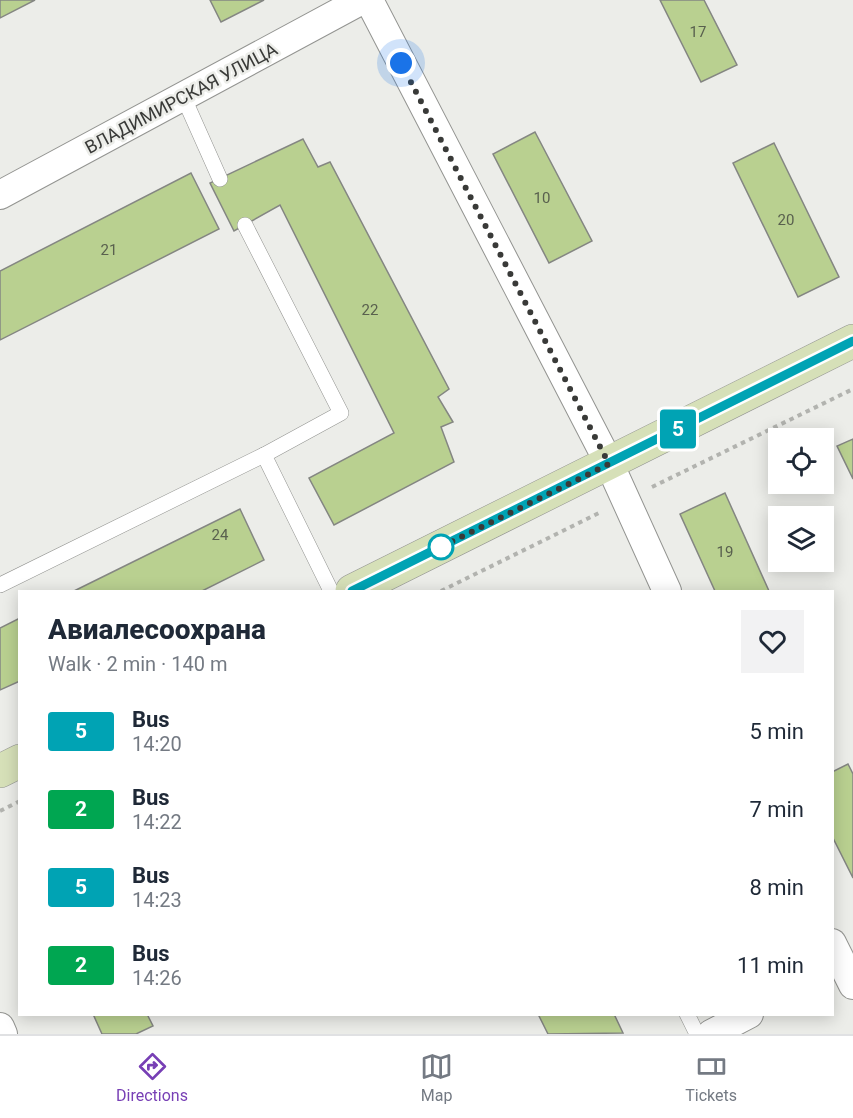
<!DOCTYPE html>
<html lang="en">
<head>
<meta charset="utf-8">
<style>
  body { margin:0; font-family:Roboto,sans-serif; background:#f2f2f3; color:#1f2937; height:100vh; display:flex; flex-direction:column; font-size:22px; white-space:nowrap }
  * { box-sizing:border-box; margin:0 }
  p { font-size:20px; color:#747a83 }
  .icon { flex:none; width:33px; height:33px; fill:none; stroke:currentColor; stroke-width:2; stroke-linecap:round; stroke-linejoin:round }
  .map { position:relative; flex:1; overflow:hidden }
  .details { position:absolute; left:18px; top:590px; width:816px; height:426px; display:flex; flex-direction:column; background:#fff; border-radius:0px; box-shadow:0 3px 15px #0003 }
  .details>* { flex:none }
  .badge { padding:0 12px; border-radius:4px; font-size:21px; line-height:39px }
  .controls { position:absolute; left:768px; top:428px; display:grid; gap:12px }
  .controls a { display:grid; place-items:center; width:66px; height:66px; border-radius:0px; background:#fff; box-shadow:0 3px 15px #0003; font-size:30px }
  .you { position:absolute; width:30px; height:30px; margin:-15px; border:4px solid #fff; border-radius:50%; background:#1a73e8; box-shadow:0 0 0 9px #1a73e833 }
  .map>.badge { position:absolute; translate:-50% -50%; box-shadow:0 0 0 3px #fff }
  .round { display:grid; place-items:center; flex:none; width:63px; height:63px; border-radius:0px; background:#f2f2f3 }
  .headline { display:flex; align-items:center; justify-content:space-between; height:102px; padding:0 30px }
  h1 { font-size:28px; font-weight:800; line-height:45px }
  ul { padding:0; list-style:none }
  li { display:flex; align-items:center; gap:18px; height:78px; padding:0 30px }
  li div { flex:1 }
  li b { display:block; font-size:22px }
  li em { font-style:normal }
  li .badge { min-width:66px; font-weight:700; text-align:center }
  .tabs { display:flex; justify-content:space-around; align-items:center; height:84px; border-top:2px solid #e0e1e3; background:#fff; font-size:16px; color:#747a83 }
  .tabs a { display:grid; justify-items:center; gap:3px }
  .tabs .selected { color:#773fb5 }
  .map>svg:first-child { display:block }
  .building { fill:#b9d090; stroke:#848682; stroke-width:1.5 }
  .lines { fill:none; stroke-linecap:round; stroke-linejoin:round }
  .lane-casing { stroke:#939491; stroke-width:16 }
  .street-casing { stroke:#939491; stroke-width:30 }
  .secondary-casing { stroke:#939491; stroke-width:34 }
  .path { stroke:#b2b3af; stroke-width:4; stroke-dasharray:4.5 4.5; stroke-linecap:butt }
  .lane { stroke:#fff; stroke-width:15 }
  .street { stroke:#fff; stroke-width:28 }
  .secondary { stroke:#d6e0b8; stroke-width:33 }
  .line-casing { stroke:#fff; stroke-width:14 }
  .line { stroke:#00a3b4; stroke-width:9 }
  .walk { stroke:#393a38; stroke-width:6; stroke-dasharray:0 10.8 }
  .stop-dot { fill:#fff; stroke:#00a3b4; stroke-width:3 }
  .labels { text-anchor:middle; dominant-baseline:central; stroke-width:5; stroke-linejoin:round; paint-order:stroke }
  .number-label { font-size:15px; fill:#59604e }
  .street-label { font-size:18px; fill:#393a38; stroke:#ecede9 }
</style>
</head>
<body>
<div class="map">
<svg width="853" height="1034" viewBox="0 0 853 1034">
  <rect width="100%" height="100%" fill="#ecede9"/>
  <!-- building -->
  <g class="building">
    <path d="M0 0H35L0 18Z"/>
    <path d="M210 0H264L221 22Z"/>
    <path d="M660 0H704L737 65 701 82Z"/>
    <path d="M535 132 592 241 549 263 493 154Z"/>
    <path d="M303 139 318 167 330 162 449 389 438 397 453 422 441 427 454 462 334 525 309 478 394 433 280 205 234 231 210 183Z"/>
    <path d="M774 143 839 277 798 297 733 163Z"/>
    <path d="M191 173 219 229 0 340V271Z"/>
    <path d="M853 439V479L837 446Z"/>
    <path d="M725 493 769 591H715L680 514Z"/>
    <path d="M240 509 264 560 202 591H74Z"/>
    <path d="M20 618V681L0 690V628Z"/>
    <path d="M848 764 853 774V878L832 836V772Z"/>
    <path d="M93 1014H147L153 1026 136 1034H102Z"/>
    <path d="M538 1014H614L623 1033 548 1034Z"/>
  </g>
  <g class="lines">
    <defs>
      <g id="lane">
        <path d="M183 96 220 179"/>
        <path d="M245 225 341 413 264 455 331 591"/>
        <path d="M0 585 264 455"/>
        <path d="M687 1014 697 1034"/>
      </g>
      <g id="street">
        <path d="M369 0 609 463 667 591"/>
        <path d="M0 195 362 0"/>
        <path d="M832 943 853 985"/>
        <path d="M0 1027 3 1034"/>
        <path d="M711 1034 749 1014"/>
      </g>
      <g id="secondary">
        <path d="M352 591 853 341"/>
        <path d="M0 771 20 761"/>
      </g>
    </defs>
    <!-- lane casing -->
    <use href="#lane" class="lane-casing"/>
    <!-- street casing -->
    <use href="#street" class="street-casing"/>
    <!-- secondary casing -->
    <use href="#secondary" class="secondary-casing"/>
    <!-- path -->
    <g class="path">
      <path d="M652 487 853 389"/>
      <path d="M441 591 599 513"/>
      <path d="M0 811 20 801"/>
    </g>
    <!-- lane -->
    <use href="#lane" class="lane"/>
    <!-- street -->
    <use href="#street" class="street"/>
    <!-- secondary -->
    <use href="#secondary" class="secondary"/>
  </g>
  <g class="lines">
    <defs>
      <path id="line" d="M352 591 853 341"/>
    </defs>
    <!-- line casing -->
    <use href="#line" class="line-casing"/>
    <!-- line -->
    <use href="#line" class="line"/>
    <!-- walk -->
    <path class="walk" d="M401 63 609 464 441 547"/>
  </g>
  <!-- markers -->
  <circle class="stop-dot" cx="441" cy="547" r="12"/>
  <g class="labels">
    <!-- number labels -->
    <g class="number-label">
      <text x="698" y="32">17</text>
      <text x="542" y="198">10</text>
      <text x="786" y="220">20</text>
      <text x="109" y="250">21</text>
      <text x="370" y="310">22</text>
      <text x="220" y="535">24</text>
      <text x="725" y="552">19</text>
    </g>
    <!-- street labels -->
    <g class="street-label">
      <text transform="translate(181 98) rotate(-28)">ВЛАДИМИРСКАЯ УЛИЦА</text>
    </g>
  </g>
</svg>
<div class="controls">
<a><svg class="icon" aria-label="locate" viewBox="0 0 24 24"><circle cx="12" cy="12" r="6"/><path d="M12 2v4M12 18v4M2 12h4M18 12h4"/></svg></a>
<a><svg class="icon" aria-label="layers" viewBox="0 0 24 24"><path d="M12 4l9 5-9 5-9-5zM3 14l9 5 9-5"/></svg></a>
</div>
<div class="you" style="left:401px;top:63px"></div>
<b class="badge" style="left:678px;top:429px;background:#00a3b4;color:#fff">5</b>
<section class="details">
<div class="headline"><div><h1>Авиалесоохрана</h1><p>Walk · 2 min · 140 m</p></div><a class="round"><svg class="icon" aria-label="heart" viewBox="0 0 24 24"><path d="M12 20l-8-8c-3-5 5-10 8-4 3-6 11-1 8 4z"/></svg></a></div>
<ul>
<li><span class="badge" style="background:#00a3b4;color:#fff">5</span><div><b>Bus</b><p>14:20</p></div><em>5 min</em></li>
<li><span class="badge" style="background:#00a651;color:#fff">2</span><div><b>Bus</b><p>14:22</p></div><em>7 min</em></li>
<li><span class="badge" style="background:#00a3b4;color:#fff">5</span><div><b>Bus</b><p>14:23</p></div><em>8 min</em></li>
<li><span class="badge" style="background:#00a651;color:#fff">2</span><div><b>Bus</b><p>14:26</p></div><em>11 min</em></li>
</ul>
</section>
</div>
<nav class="tabs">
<a class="selected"><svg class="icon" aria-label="directions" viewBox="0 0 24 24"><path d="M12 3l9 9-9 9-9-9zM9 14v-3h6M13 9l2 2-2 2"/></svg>Directions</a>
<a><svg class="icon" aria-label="map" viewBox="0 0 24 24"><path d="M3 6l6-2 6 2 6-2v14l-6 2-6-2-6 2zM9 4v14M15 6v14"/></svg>Map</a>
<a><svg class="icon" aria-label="tickets" viewBox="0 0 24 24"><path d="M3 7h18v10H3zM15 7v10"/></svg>Tickets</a>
</nav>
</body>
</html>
